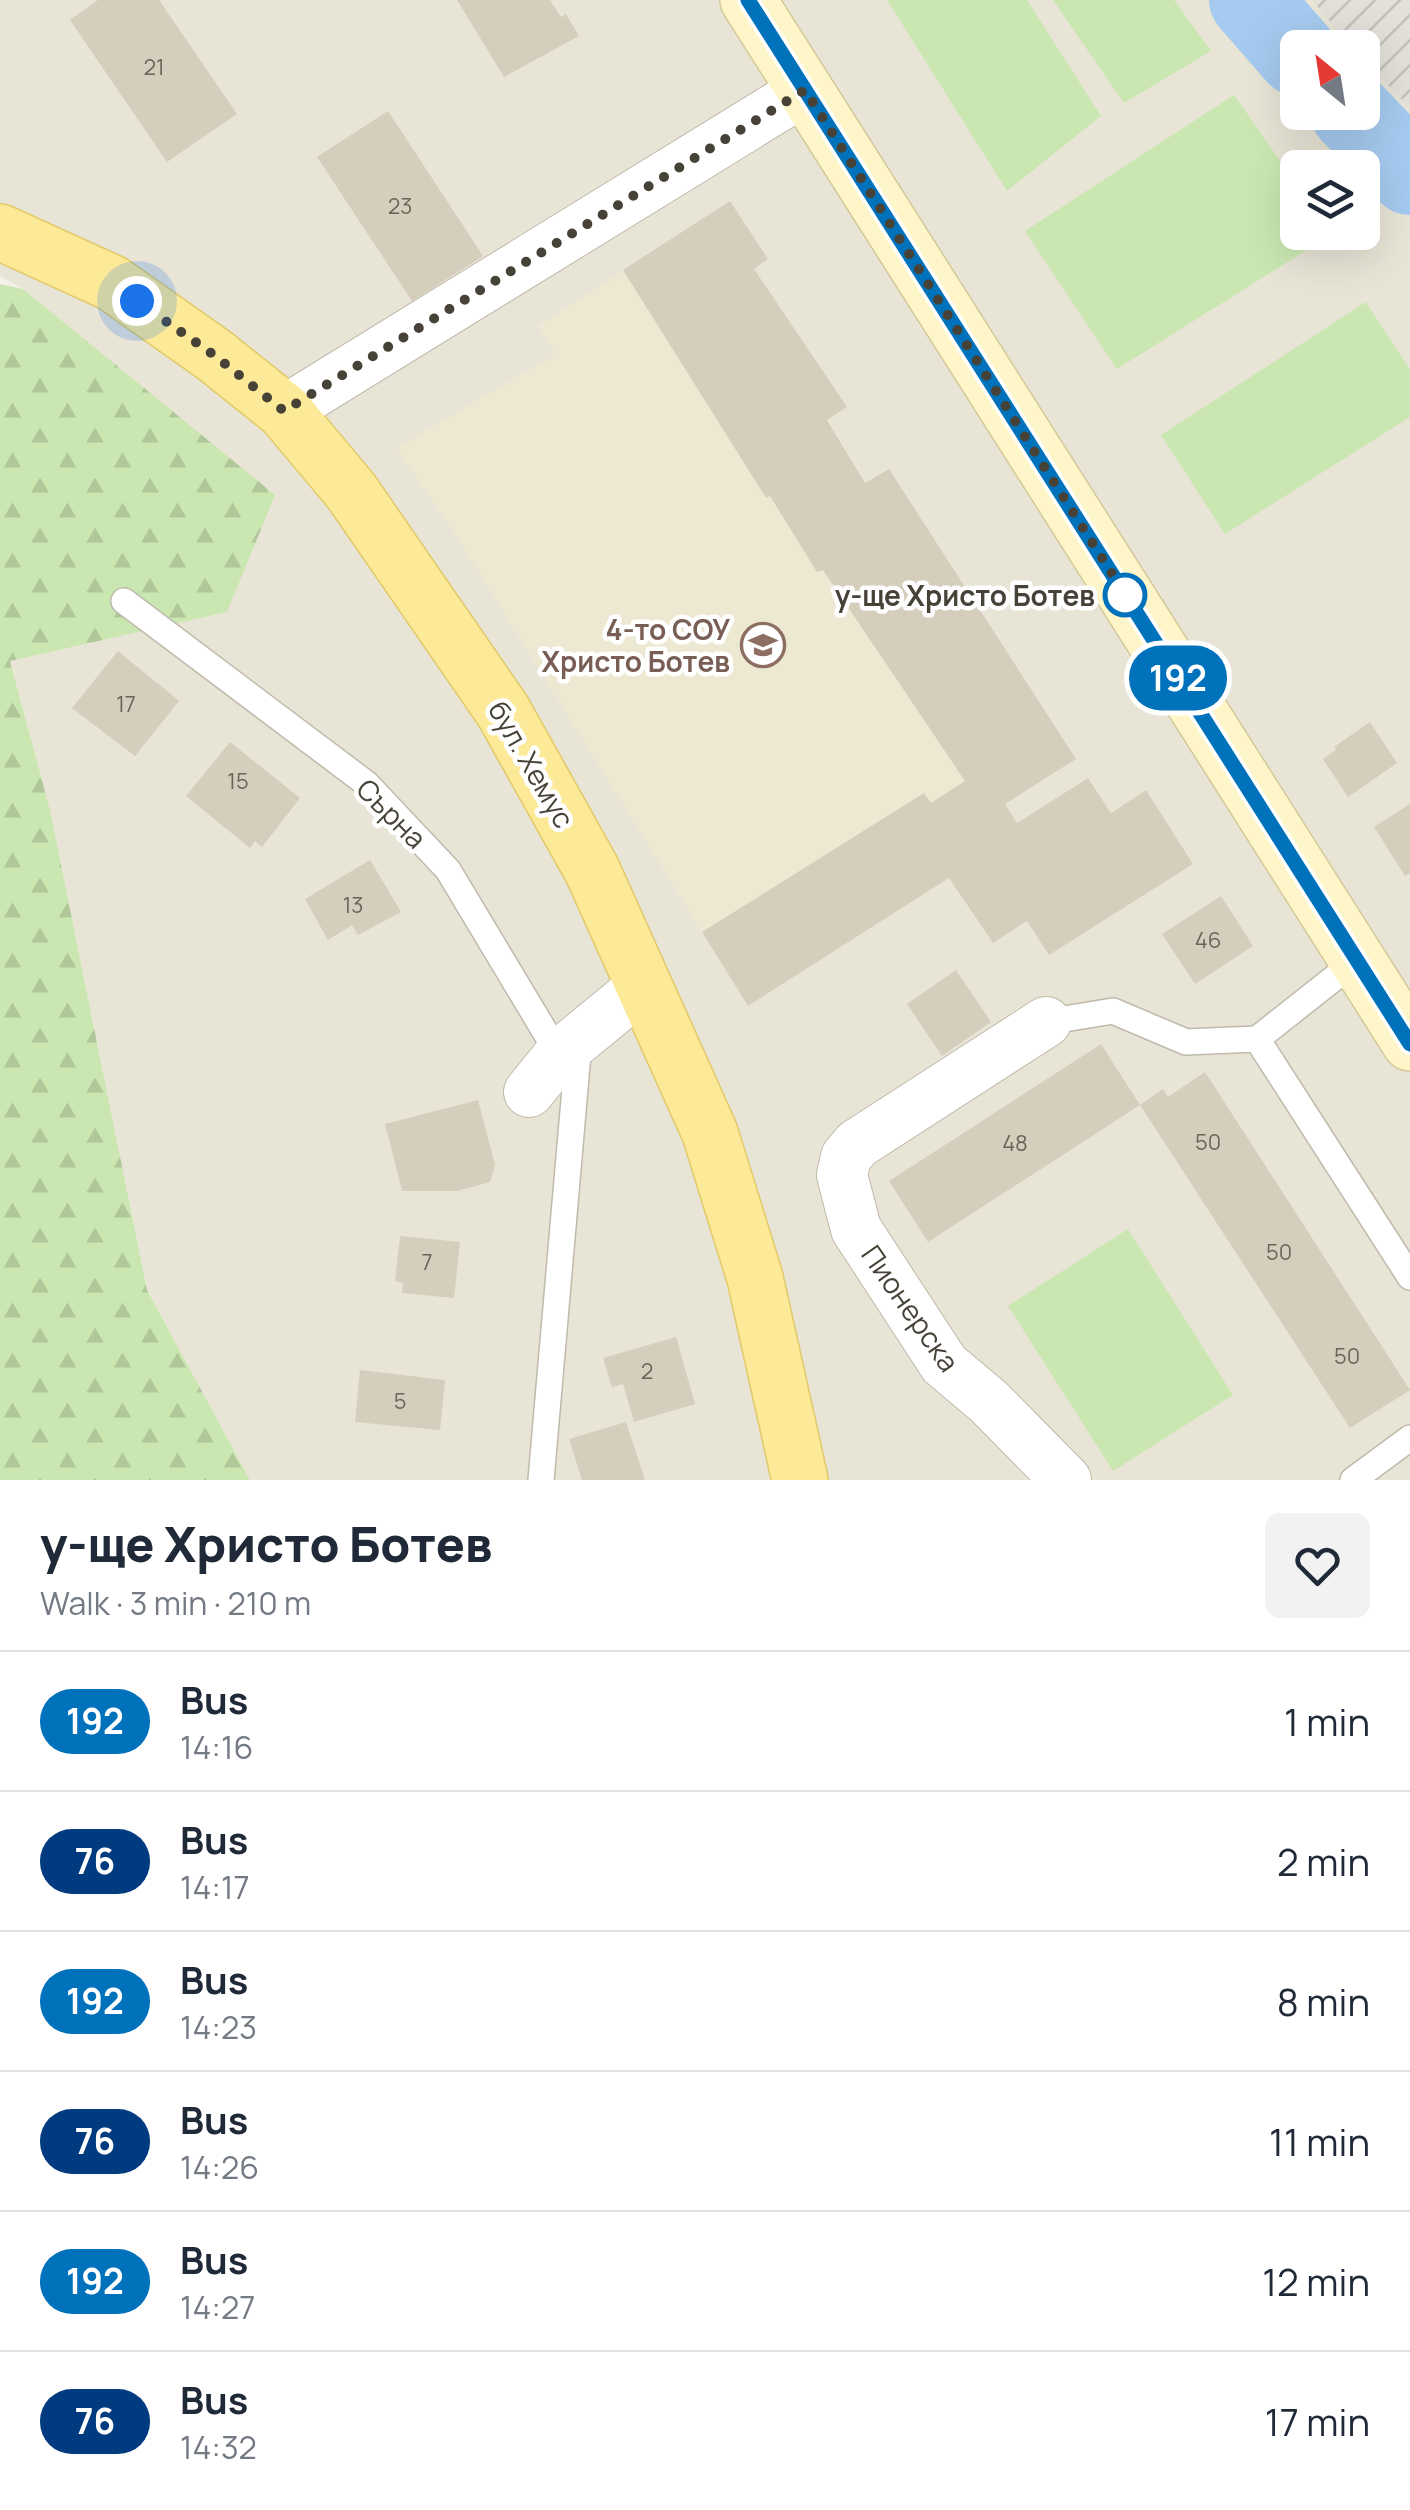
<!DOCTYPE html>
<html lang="en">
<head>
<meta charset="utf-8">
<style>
  body { margin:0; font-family:Manrope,sans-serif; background:#f2f2f3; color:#1f2937; height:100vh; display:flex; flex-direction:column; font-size:38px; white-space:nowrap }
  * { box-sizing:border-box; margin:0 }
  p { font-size:32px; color:#747a83 }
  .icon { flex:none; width:55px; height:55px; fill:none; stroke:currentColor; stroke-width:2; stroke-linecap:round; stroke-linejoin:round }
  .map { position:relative; height:1480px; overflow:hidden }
  .panel { display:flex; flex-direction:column; background:#fff; flex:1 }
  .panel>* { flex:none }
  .badge { padding:0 20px; border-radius:32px; font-size:35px; line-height:65px }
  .needle { width:65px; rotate:330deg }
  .controls { position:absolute; left:1280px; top:30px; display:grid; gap:20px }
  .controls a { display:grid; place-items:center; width:100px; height:100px; border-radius:15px; background:#fff; box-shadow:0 10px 40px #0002; font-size:50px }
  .you { position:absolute; width:50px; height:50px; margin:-25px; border:8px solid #fff; border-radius:50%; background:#1a73e8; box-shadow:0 0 0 15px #1a73e833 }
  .map>.badge { position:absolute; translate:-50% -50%; box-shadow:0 0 0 5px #fff }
  .round { display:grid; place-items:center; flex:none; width:105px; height:105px; border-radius:15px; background:#f2f2f3 }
  .headline { display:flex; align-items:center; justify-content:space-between; height:170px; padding:0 40px }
  h1 { font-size:48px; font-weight:800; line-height:75px }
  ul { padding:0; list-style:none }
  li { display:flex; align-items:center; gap:30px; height:140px; padding:0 40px; border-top:2px solid #e0e1e3 }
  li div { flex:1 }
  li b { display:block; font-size:38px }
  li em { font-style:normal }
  li .badge { min-width:110px; font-weight:700; text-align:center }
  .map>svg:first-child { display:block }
  .residential { fill:#e8e4d6; fill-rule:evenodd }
  .industrial { fill:url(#industrial-furrows) }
  .education { fill:#ede8d2 }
  .forest { fill:url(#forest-firs) }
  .park { fill:#cae7b1 }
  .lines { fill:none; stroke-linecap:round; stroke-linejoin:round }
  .river { stroke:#a5caef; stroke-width:82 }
  .building { fill:#d5cebd }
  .lane-casing { stroke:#bfbaab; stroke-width:28 }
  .street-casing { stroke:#bfbaab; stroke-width:52 }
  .secondary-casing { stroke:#d3c999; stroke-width:58 }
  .primary-casing { stroke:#e2c967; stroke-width:58 }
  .lane { stroke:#fff; stroke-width:25 }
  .street { stroke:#fff; stroke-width:50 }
  .secondary { stroke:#fef6c8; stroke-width:55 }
  .primary { stroke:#fdea98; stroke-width:55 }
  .line-casing { stroke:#fff; stroke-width:22 }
  .line { stroke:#0072bc; stroke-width:15 }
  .walk { stroke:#474237; stroke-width:10; stroke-dasharray:0 18 }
  .stop-dot { fill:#fff; stroke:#0072bc; stroke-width:5 }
  .labels { text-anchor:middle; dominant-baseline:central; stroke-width:9; stroke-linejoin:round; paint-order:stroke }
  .number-label { font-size:22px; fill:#6a6558 }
  .stop-label { font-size:28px; font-weight:bold; fill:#474237; stroke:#fff; text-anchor:end }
  .education-label { font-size:28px; font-weight:bold; fill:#785e54; stroke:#fff; text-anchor:end }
  .street-label { font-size:28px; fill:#474237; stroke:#fff }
</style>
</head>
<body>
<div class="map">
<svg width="1410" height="1480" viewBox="0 0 1410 1480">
  <defs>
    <pattern id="industrial-furrows" width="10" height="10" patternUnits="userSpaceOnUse" patternTransform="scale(2.5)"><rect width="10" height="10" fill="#e3e0d9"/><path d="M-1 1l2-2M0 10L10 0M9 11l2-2" fill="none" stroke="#c4c1bb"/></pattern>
    <pattern id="forest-firs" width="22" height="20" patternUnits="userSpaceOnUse" patternTransform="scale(2.5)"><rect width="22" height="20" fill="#cae7b1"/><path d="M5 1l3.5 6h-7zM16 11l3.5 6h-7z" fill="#afc799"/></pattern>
  </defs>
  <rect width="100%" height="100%" fill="#f4f1e8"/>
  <!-- residential -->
  <path class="residential" d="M0 0H1410V1480H250L147 1290 50 810 10 661 226 612 23 289 0 276ZM1298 48H1362V112H1298ZM1298 168H1362V232H1298Z"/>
  <!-- industrial -->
  <path class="industrial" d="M1312 0H1410V108L1363 59 1362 48 1352 47Z"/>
  <!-- education -->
  <path class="education" d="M730 201 768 259 754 269 847 407 828 420 865 483 889 469 1076 759 1005 804 1016 823 1088 778 1111 812 1146 790 1193 864 1049 955 1027 921 993 943 949 879 748 1006 453 531 396 448 556 354 538 326Z"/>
  <!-- forest -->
  <path class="forest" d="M0 284 23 289 275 495 227 612 10 661 50 810 147 1290 250 1480H0Z"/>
  <!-- park -->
  <g class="park">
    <path d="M887 0H1027L1101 116 1007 191Z"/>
    <path d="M1053 0H1174L1211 51 1124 103Z"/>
    <path d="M1234 95 1297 185 1298 232 1332 234 1117 369 1025 231Z"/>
    <path d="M1366 302 1410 370V417L1225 534 1161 435Z"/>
    <path d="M1128 1229 1233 1395 1113 1471 1008 1306Z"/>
  </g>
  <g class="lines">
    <!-- river -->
    <g class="river">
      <path d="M1250 0 1298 55"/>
      <path d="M1351 112 1410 174"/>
    </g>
  </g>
  <!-- building -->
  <g class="building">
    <path d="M98 0H159L237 114 167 162 70 20Z"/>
    <path d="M457 0H550L561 17 566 14 579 36 504 77Z"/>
    <path d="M388 111 483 256 412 301 317 157Z"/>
    <path d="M730 201 768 259 754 269 847 407 827 420 865 483 889 469 1076 759 1005 804 1017 823 1088 778 1111 813 1146 790 1193 864 1049 955 1027 921 993 943 949 878 748 1006 702 932 924 793 931 803 965 781 823 570 817 572 770 496 766 498 623 270Z"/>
    <path d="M118 651 179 701 135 756 72 708Z"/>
    <path d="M1370 722 1397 763 1348 797 1323 759 1336 750 1334 747Z"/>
    <path d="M230 742 300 798 262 847 255 841 250 848 186 796Z"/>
    <path d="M1410 804V873L1405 876 1374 827Z"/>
    <path d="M370 860 401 912 358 935 352 925 328 940 305 899Z"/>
    <path d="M1221 896 1253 946 1195 984 1162 934Z"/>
    <path d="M956 970 991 1022 942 1056 907 1004Z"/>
    <path d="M1101 1044 1140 1105 1163 1089 1168 1097 1205 1072 1410 1390 1350 1428 1140 1105 928 1242 889 1181Z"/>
    <path d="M478 1100 495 1165 490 1182 457 1191H402L385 1124Z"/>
    <path d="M400 1236 460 1242 454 1298 402 1293 403 1283 395 1281Z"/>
    <path d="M676 1337 695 1404 634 1422 623 1384 612 1387 603 1358Z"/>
    <path d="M360 1370 445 1380 440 1430 355 1422Z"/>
    <path d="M626 1422 645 1480H582L569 1439Z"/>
  </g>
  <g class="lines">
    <defs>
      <g id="lane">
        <path d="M124 601 367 784 448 870 559 1055"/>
        <path d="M1046 1022 1113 1011 1186 1042 1257 1039 1357 960"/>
        <path d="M1257 1039 1410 1277"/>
        <path d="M541 1480 579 1042"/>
        <path d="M1353 1480 1410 1438"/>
      </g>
      <g id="street">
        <path d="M284 411 805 90"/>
        <path d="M1046 1022 857 1144 846 1157 842 1175 856 1229 944 1364 989 1402 1066 1480"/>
        <path d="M529 1092 559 1055 644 985"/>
      </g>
      <path id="secondary" d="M748 0 1410 1043"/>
      <path id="primary" d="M0 232 112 283 214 355 284 411 351 491 503 711 592 870 710 1133 755 1278 800 1480"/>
    </defs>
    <!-- lane casing -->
    <use href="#lane" class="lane-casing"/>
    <!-- street casing -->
    <use href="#street" class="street-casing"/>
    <!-- secondary casing -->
    <use href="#secondary" class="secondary-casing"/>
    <!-- primary casing -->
    <use href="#primary" class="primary-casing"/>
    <!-- lane -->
    <use href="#lane" class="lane"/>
    <!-- street -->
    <use href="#street" class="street"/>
    <!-- secondary -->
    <use href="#secondary" class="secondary"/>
    <!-- primary -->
    <use href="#primary" class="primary"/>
  </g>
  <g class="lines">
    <defs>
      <path id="line" d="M748 0 1410 1044"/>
    </defs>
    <!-- line casing -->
    <use href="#line" class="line-casing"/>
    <!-- line -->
    <use href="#line" class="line"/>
    <!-- walk -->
    <path class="walk" d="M137 301 214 355 284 411 805 90 1135 610 1125 595"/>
  </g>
  <!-- icons -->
  <defs>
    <symbol id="school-ring" viewBox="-11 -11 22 22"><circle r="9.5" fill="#fff" stroke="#8d6e63" stroke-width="1.5"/><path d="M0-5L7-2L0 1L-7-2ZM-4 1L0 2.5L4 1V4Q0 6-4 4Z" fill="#8d6e63"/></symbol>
  </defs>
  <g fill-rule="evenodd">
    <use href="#school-ring" x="738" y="620" width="50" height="50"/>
  </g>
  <!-- markers -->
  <circle class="stop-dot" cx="1125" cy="595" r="20"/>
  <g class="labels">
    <!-- number labels -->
    <g class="number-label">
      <text x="154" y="67">21</text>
      <text x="400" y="206">23</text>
      <text x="126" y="704">17</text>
      <text x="238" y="781">15</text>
      <text x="353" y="905">13</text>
      <text x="1208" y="940">46</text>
      <text x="1208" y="1142">50</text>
      <text x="1015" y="1143">48</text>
      <text x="1279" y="1252">50</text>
      <text x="427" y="1262">7</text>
      <text x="1347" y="1356">50</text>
      <text x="647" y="1371">2</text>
      <text x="400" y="1401">5</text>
    </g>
    <!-- stop labels -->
    <g class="stop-label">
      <text x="1095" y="595">у-ще Христо Ботев</text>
    </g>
    <!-- education labels -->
    <g class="education-label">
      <text x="730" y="629">4-то СОУ<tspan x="730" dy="32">Христо Ботев</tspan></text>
    </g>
    <!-- street labels -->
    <g class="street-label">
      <text transform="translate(532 764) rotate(60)">бул. Хемус</text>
      <text transform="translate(392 813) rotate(45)">Сърна</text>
      <text transform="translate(911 1308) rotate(55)">Пионерска</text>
    </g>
  </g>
</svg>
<div class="controls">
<a><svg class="needle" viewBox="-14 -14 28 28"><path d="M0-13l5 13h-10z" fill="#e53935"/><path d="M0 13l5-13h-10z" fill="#747a83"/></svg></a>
<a><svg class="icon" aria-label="layers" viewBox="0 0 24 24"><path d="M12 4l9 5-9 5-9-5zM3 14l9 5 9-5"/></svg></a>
</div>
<div class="you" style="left:137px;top:301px"></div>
<b class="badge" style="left:1178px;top:678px;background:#0072bc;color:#fff">192</b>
</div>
<section class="panel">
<div class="headline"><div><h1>у-ще Христо Ботев</h1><p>Walk · 3 min · 210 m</p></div><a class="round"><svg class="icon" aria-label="heart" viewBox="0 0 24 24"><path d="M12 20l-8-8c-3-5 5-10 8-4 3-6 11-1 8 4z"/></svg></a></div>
<ul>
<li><span class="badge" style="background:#0072bc;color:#fff">192</span><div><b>Bus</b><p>14:16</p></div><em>1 min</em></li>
<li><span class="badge" style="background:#003b80;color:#fff">76</span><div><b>Bus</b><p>14:17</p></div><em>2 min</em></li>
<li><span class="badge" style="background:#0072bc;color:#fff">192</span><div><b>Bus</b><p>14:23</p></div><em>8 min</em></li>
<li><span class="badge" style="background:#003b80;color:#fff">76</span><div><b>Bus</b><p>14:26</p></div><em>11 min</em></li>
<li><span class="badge" style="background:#0072bc;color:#fff">192</span><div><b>Bus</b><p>14:27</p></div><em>12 min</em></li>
<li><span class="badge" style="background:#003b80;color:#fff">76</span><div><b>Bus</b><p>14:32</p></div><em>17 min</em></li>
</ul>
</section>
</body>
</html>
